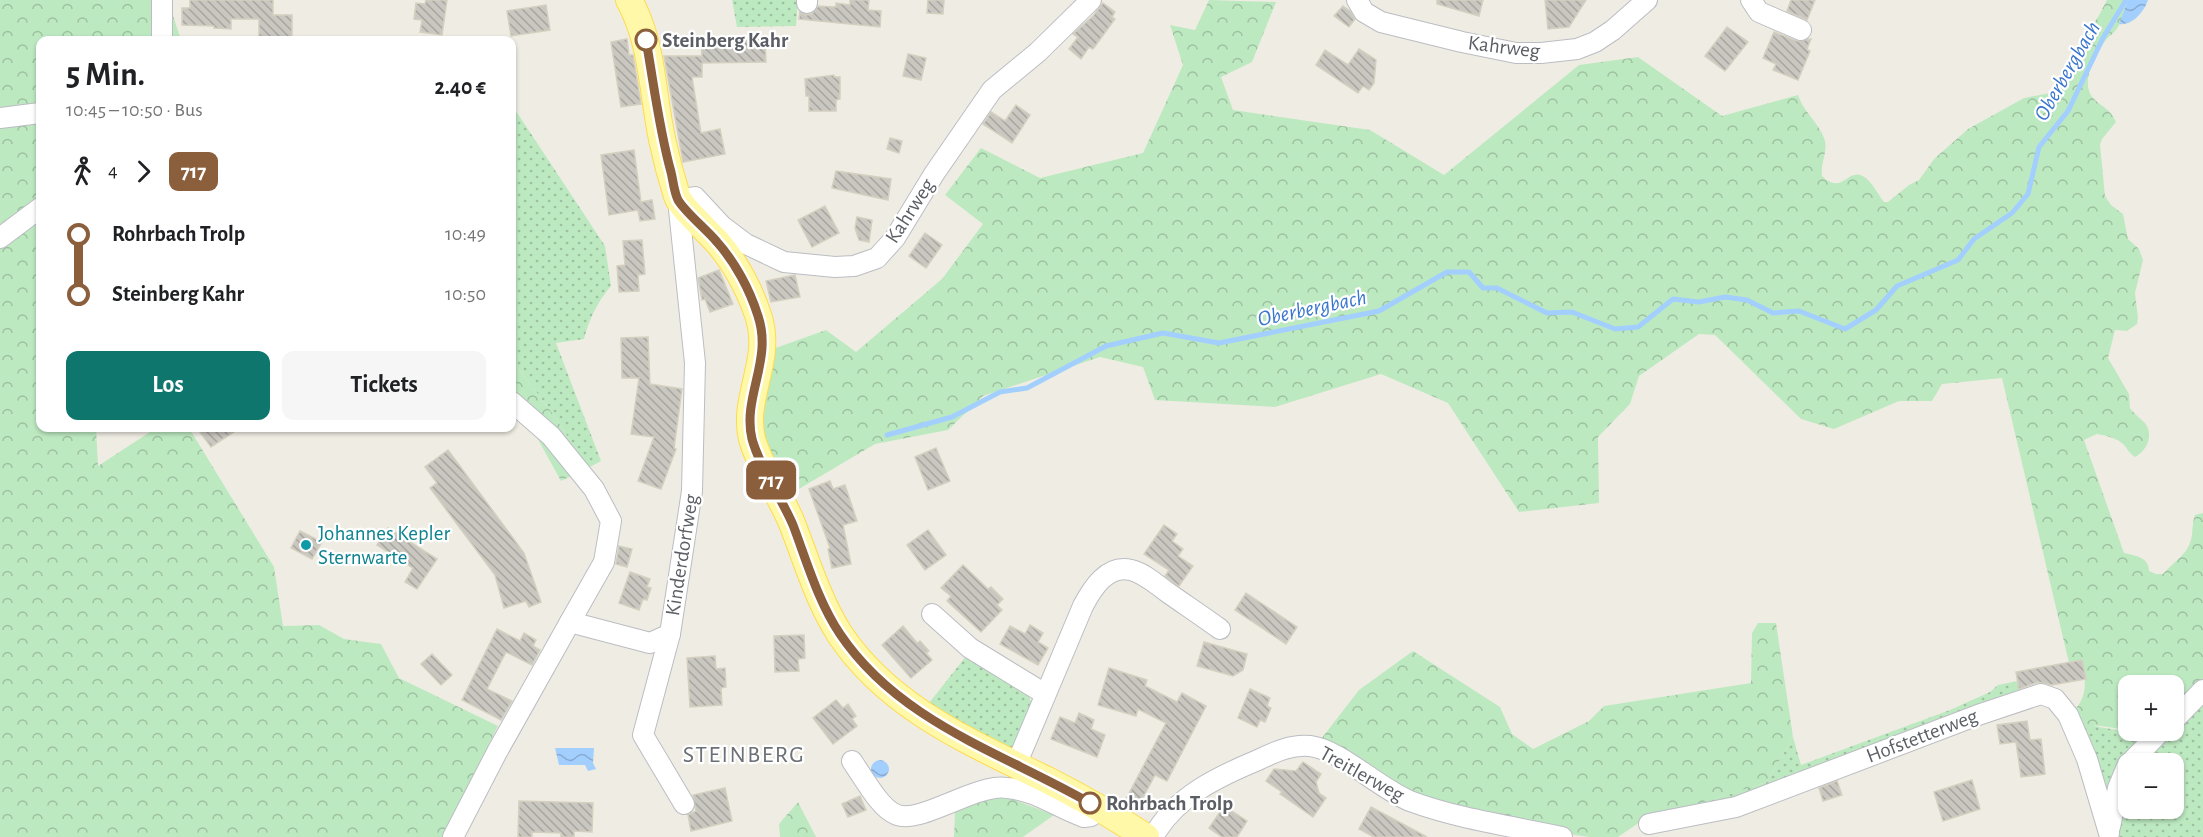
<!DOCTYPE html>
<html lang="de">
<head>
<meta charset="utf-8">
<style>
  body { margin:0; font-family:"Alegreya Sans",sans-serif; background:#f6f6f6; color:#202124; height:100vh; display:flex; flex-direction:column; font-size:22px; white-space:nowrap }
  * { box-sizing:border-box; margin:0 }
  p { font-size:20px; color:#757577 }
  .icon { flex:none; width:33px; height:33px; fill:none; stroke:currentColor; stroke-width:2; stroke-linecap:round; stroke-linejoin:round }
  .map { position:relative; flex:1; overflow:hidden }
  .details { position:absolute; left:36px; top:36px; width:480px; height:396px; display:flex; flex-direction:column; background:#fff; border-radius:12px; box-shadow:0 2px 4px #0004 }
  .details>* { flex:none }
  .badge { padding:0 12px; border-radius:9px; font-size:21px; line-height:39px }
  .tools { position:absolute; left:2118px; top:675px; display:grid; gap:12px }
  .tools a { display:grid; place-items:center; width:66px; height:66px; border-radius:12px; background:#fff; box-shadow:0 2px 4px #0004; font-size:30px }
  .map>.badge { position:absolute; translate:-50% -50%; box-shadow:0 0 0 3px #fff }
  .legs { display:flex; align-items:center; gap:9px; height:66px; padding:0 30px; font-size:20px }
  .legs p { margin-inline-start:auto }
  .summary { display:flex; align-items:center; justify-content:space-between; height:102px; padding:0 30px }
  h1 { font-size:33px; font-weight:700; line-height:45px }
  .cta { display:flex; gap:12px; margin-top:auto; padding:12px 30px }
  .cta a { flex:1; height:69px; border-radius:12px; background:#0f766e; color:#fff; font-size:24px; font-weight:700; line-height:69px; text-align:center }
  .cta a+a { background:#f6f6f6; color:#202124 }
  ul { padding:0 30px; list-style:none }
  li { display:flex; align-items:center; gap:21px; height:60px; font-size:22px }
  li i { display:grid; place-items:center; width:9px; height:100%; margin:0 8px; background:currentColor }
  li i::after { content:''; width:15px; height:15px; margin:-8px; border:4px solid; border-radius:50%; background:#fff }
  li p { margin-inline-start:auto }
  li:first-child i { background:linear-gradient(#0000 50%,currentColor 0) }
  li:last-child i { background:linear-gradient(currentColor 50%,#0000 0) }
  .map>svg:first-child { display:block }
  .green { fill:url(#green-dots) }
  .forest { fill:url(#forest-crowns) }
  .water { fill:url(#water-waves) }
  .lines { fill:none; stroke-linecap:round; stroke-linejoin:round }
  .stream { stroke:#a3cfff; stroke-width:5 }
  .building { fill:url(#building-back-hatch); stroke:#d4d0c0; stroke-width:1.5 }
  .minor-casing { stroke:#bbbdc3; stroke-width:22 }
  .major-casing { stroke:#fedb4d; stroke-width:28 }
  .minor { stroke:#fff; stroke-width:20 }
  .major { stroke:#fff8a8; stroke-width:26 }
  .line-1-casing { stroke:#fff; stroke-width:14 }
  .line-1 { stroke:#8b5e3c; stroke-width:9 }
  .stop-1-dot { fill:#fff; stroke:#8b5e3c; stroke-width:3 }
  .culture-dot { fill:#0f9aa8; stroke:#fff; stroke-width:2 }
  .labels { text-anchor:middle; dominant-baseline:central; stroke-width:4.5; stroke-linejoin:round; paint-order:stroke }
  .stop-label { font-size:21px; font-weight:bold; fill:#5b5f65; stroke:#fff; text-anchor:start }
  .street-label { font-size:21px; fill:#5b5f65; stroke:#fff }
  .culture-label { font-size:21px; fill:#0d838f; stroke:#fff; text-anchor:start }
  .water-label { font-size:22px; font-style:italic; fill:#3a76ce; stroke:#fff }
  .quarter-label { font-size:24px; letter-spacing:1.5px; fill:#6c7177; stroke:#fff }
</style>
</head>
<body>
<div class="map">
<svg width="2203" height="837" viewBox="0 0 2203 837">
  <defs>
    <pattern id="green-dots" width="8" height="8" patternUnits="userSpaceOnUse" patternTransform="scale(1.5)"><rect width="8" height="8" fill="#bde9c0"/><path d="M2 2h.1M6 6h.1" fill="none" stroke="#9dc0a0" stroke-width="1.8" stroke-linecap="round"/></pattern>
    <pattern id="forest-crowns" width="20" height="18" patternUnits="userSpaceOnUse" patternTransform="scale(1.5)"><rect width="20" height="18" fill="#bde9c0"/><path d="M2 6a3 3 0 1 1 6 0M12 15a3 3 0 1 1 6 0" fill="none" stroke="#9dc0a0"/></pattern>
    <pattern id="water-waves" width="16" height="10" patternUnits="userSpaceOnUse" patternTransform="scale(1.5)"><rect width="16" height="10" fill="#a3cfff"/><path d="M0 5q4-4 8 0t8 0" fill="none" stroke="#88abd2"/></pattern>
    <pattern id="building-back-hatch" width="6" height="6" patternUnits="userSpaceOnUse" patternTransform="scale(1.5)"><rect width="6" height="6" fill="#cac7c0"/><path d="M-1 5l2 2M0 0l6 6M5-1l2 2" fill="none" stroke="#a7a5a0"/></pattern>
  </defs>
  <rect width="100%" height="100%" fill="#efede3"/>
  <!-- green -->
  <g class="green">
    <path d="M732 0H798L796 26 737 27Z"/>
    <path d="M512 105 605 246 611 286C597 303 590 317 584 339L556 343 601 461 588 468 553 414 512 360Z"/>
    <path d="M967 655 1028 694 1032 704 1012 752 925 708Z"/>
    <path d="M2018 681 2019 691 1993 705 1751 797 1648 819 1767 782 1793 737 1801 765 1950 710 1990 692 1998 685Z"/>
    <path d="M2203 695V837H2114L2128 770V808H2174V764L2133 763 2167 731 2174 730V724Z"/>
    <path d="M2072 713C2101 735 2120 727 2153 733L2109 809Z"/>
  </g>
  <!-- forest -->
  <g class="forest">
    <path d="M0 0H168L181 40H40V428H96L98 466 156 428H189L274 567 283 626 319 625 344 639 381 644 399 678 498 726 442 837H0Z"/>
    <path d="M1209 0 1276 2 1252 62 1221 77 1233 110 1370 130 1444 175 1579 65 1638 57 1722 116 1798 95C1803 111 1818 122 1824 138 1829 150 1820 163 1822 176 1843 197 1848 164 1866 178 1873 184 1878 194 1884 202H1888L1909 185 1919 180 1934 159 1968 129 2024 98 2050 93 2060 85 2067 63 2098 17 2107 0H2128C2125 9 2122 22 2116 30 2113 34 2109 36 2106 40 2096 52 2084 76 2089 91 2094 105 2109 105 2116 122L2102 139 2100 145 2105 196 2111 205 2123 214 2128 239 2139 249 2143 260 2135 293 2138 318 2137 324 2127 331 2115 330 2108 358 2129 394 2130 408C2134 414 2140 418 2145 423 2154 435 2147 451 2135 457 2129 453 2128 450 2125 446 2118 438 2107 436 2097 434L2084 440 2124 553C2136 556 2149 557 2149 571L2156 574H2163C2173 562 2187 555 2191 540 2193 532 2192 523 2195 515L2203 513V683L2174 713V686H2128V730L2087 724 2072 713C2088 696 2086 683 2082 661L2069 663 2002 378 1942 384 1932 401H1899L1834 429 1801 419 1715 335 1699 334 1639 376 1630 404 1598 437 1599 503 1519 512 1448 403 1381 374 1275 407 1155 400 1143 367 1100 357 983 396 948 430 875 444 787 496 759 424 770 350 826 330 856 352 942 279 983 224 945 195 981 148 1040 178 1143 153 1183 65 1170 25 1195 30Z"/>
    <path d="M512 360 553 414 588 468 561 481 534 432 512 411Z"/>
    <path d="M1758 623H1776L1793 737 1767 782 1640 822 1618 837H1589L1569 834 1431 803 1318 743 1359 690 1413 651 1500 707 1512 734 1533 749 1589 721 1604 706 1751 683 1752 633Z"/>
    <path d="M999 794 1054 815 1023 837H954L955 812Z"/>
    <path d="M798 802 816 837H780L779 824Z"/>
  </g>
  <!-- water -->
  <g class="water">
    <path d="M2128 0H2148C2144 12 2132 26 2119 24Z"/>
    <path d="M555 748H594L593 763 596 769 588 771 585 765H559Z"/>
    <circle cx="880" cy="769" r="9"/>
  </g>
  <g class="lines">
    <!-- stream -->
    <path class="stream" d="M887 435 952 417 1000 392 1027 388 1106 346 1163 333 1219 343 1379 311 1447 272H1469L1483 288H1497L1547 313 1572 312 1615 329 1638 327 1673 299 1699 302 1725 297 1747 300 1773 313 1799 311 1845 329 1876 310 1897 286 1958 260 1974 239 2012 213 2028 194 2039 147 2068 111 2103 38 2126 0"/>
  </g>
  <!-- building -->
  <g class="building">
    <path d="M190 0H273V15H292V40H259V19H231V29L214 28V26L182 25V8H190Z"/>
    <path d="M426 0H447L442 35 420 32 422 20 414 19 416 3 425 4Z"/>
    <path d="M850 0H869L868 10 881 11 880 27 799 19 800 12 806 15 812 14 818 6 836 7V3L850 5Z"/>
    <path d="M928 0H944L943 14 927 13Z"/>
    <path d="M1437 0H1483L1479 16 1437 4Z"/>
    <path d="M1545 0H1586L1569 27 1548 29Z"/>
    <path d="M1791 0H1815L1807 20 1787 11Z"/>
    <path d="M1103 3 1115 12 1112 17 1115 19 1093 49 1089 47 1081 59 1069 49 1078 37 1073 34 1093 16Z"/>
    <path d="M546 5 550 30 511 36 507 11Z"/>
    <path d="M1343 6 1350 11 1355 19 1349 27 1334 16Z"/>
    <path d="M1727 27 1748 42 1725 71 1705 56Z"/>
    <path d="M1774 32 1797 41 1811 39 1807 49 1810 51 1798 80 1773 70 1776 64 1763 58Z"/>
    <path d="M765 38 766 62 702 63V77H692L701 133 720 129 725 154 683 162 664 56H702L701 40Z"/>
    <path d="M627 39 629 55H633L641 104 621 107 611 42Z"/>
    <path d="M1359 49 1376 60 1374 83 1369 90 1363 86 1358 93 1316 65 1325 50 1348 65Z"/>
    <path d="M908 54 926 58 921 80 903 76Z"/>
    <path d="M834 75V77H840V99L836 100V111H809V96H806L805 79Z"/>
    <path d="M1016 105 1030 115 1012 143 983 124 991 112 1005 121Z"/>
    <path d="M890 138 902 141 899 153 887 149Z"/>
    <path d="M634 150 641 202 652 200 655 219 640 221 638 210 609 215 601 155Z"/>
    <path d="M836 171 891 179 888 200 832 188Z"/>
    <path d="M825 206 839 233 812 247 798 220Z"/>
    <path d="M857 217 872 220 869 242 859 240 855 228Z"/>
    <path d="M925 233 942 245 926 268 909 256Z"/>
    <path d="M642 240 645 274 638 275 639 291 619 292 617 266 625 265 623 241Z"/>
    <path d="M719 270 733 304 710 312 705 299 702 300 698 278Z"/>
    <path d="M795 275 800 297 771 302 766 281Z"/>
    <path d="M648 337 650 384 682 389 674 448 676 449 661 489 638 481 654 437 631 434 639 378H622L621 338Z"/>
    <path d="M197 428H240L211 447Z"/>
    <path d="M936 448 950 481 928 490 915 457Z"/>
    <path d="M448 450 524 553 541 602 529 607 526 601 504 608 495 575 430 488 437 483 425 467Z"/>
    <path d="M830 481 833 489 845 485 857 521 843 525 851 564 832 568 828 549 830 548 809 489Z"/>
    <path d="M1164 525 1177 534 1172 541 1183 549 1178 556 1193 566 1179 586 1165 576 1169 570 1144 554Z"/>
    <path d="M388 528 437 559 417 589 405 582 413 568 377 545Z"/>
    <path d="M928 530 946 555 925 570 907 545Z"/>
    <path d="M300 531 322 542 312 559 291 548Z"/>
    <path d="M619 546 632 549 627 567 616 564Z"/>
    <path d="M963 565 988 589 991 587 1003 599 997 605 1002 610 981 632 947 601 951 596 941 588Z"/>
    <path d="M630 572 650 579 647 587 651 588 647 600 643 599 639 610 619 603Z"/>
    <path d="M1246 593 1297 627 1286 644 1235 610Z"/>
    <path d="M1030 625 1043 633 1038 642 1048 648 1038 665 1000 644 1010 626 1025 634Z"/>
    <path d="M903 626 917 643 920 641 929 651 926 653 932 660 911 678 882 645Z"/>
    <path d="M497 629 520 641 524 633 536 640 533 646 540 650 532 665 506 652 487 689 512 701 501 720 462 700Z"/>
    <path d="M804 635 805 658 798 659 799 671 775 672 774 636Z"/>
    <path d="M1204 642 1247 654 1243 670 1233 676 1197 666Z"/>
    <path d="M432 654 452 675 441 685 421 664Z"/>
    <path d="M715 656 716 669 725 668 726 687 721 688 722 705 690 707 687 658Z"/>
    <path d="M2082 660 2086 679 2052 685 2038 682 2019 689 2016 672Z"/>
    <path d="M1109 668 1147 680 1145 686 1177 702 1182 693 1206 706 1167 781 1155 775 1138 807 1125 801 1166 723 1138 709 1136 716 1098 705Z"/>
    <path d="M1250 689 1270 698 1267 706 1271 708 1265 722 1260 720 1257 727 1238 718Z"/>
    <path d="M836 700 843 708 848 704 856 716 852 719 857 726 833 744 813 718Z"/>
    <path d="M1079 713 1094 720 1091 729 1105 735 1097 757 1051 739 1060 717 1075 723Z"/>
    <path d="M2027 721 2030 740 2041 739 2045 774 2021 777 2016 742 2000 744 1997 725Z"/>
    <path d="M1303 762 1321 774 1316 782 1319 793 1326 798 1313 817 1280 794 1282 792 1266 781 1274 769 1296 771Z"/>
    <path d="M1972 780 1980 809 1943 821 1934 792Z"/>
    <path d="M1837 781 1842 795 1823 801 1819 788Z"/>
    <path d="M725 788 732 821 691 831 688 815 696 811 693 795Z"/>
    <path d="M860 796 866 810 848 817 842 804Z"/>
    <path d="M519 801 593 803 592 832 574 831V837H561V833L532 832V837H518Z"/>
    <path d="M1224 806 1247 821 1237 837H1222L1209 828Z"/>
    <path d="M1371 807 1427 837H1374L1359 829Z"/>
  </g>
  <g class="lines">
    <defs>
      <g id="minor">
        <path d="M162 0V40"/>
        <path d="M807 0V3"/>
        <path d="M1357 0 1364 12 1381 22 1462 42 1516 53H1541L1577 49 1595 42 1613 30 1647 0"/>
        <path d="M1751 0 1759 12 1801 30"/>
        <path d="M0 118 40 113"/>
        <path d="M0 238 40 208"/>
        <path d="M512 402 551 436 594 489 611 521 604 562 570 622"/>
        <path d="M932 614 970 648 1045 694"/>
        <path d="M2174 720 2203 690"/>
        <path d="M852 761C896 829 893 826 967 796 980 791 994 786 1007 788 1035 790 1058 808 1084 817L1091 816 1096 807"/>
        <path d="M2129 764 2162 730"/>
        <path d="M1016 765 1083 606C1092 589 1107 564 1131 570 1144 573 1156 584 1167 592 1184 604 1202 616 1220 629"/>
        <path d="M684 804 643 735 670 634 692 491 695 363 678 200 695 197 722 226 746 244 784 262 835 267 854 266 877 258 895 238 934 174 992 90 1038 52 1091 0"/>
        <path d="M1649 824 1736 807 1978 715 2041 694 2055 699 2068 715 2087 759 2109 833"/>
        <path d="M2110 827 2118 788 2128 764"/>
        <path d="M453 837 497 752 570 622 650 643 670 634"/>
        <path d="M1153 837C1175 797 1217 777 1258 760 1275 752 1291 744 1310 746 1341 750 1378 788 1410 801 1458 819 1511 826 1562 837"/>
      </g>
      <path id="major" d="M629 0C653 43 652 92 662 139 666 158 671 177 677 196 681 208 709 232 719 244 736 264 751 292 759 318 772 361 742 398 752 439 760 467 779 493 791 521 806 558 817 598 839 633 888 708 972 743 1049 781 1083 798 1115 817 1146 837"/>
    </defs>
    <!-- minor casing -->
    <use href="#minor" class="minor-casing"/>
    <!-- major casing -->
    <use href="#major" class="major-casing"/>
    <!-- minor -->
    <use href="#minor" class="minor"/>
    <!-- major -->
    <use href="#major" class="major"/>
  </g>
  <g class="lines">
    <defs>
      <path id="line-1" d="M646 40C654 85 659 129 671 172 673 180 674 192 678 200 685 212 707 230 717 242 735 262 750 290 758 316 773 360 742 397 752 439 760 468 781 497 793 525 807 562 818 601 840 634 899 722 1003 753 1090 803"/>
    </defs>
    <!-- line-1 casing -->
    <use href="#line-1" class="line-1-casing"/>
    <!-- line-1 -->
    <use href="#line-1" class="line-1"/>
  </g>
  <!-- markers -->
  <g class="stop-1-dot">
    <circle cx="646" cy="40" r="10"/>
    <circle cx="1090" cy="803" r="10"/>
  </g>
  <circle class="culture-dot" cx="306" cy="545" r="6"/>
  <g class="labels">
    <!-- stop labels -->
    <g class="stop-label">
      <text x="662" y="40">Steinberg Kahr</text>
      <text x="1106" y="803">Rohrbach Trolp</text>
    </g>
    <!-- street labels -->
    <g class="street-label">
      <text transform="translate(1504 47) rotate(7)">Kahrweg</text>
      <text transform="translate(910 211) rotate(-57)">Kahrweg</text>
      <text transform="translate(682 555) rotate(-81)">Kinderdorfweg</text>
      <text transform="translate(1922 736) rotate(-21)">Hofstetterweg</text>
      <text transform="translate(1362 774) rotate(29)">Treitlerweg</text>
    </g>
    <!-- culture labels -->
    <g class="culture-label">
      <text x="318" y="533">Johannes Kepler<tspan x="318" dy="24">Sternwarte</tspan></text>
    </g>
    <!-- water labels -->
    <g class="water-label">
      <text transform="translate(2067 71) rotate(-60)">Oberbergbach</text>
      <text transform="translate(1312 308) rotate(-12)">Oberbergbach</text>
    </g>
    <!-- quarter labels -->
    <g class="quarter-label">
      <text x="744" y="755">STEINBERG</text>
    </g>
  </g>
</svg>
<div class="tools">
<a>+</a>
<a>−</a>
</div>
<b class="badge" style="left:771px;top:480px;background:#8b5e3c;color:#fff">717</b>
<section class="details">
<div class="summary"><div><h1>5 Min.</h1><p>10:45 – 10:50 · Bus</p></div><b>2.40 €</b></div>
<div class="legs"><svg class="icon" aria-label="walk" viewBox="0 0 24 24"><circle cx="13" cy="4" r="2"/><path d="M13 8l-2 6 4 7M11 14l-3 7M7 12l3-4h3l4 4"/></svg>4<svg class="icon" aria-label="forward" viewBox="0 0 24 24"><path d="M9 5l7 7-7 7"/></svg><b class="badge" style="background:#8b5e3c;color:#fff">717</b></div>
<ul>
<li><i style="color:#8b5e3c"></i><b>Rohrbach Trolp</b><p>10:49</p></li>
<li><i style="color:#8b5e3c"></i><b>Steinberg Kahr</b><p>10:50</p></li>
</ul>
<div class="cta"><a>Los</a><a>Tickets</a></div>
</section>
</div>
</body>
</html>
